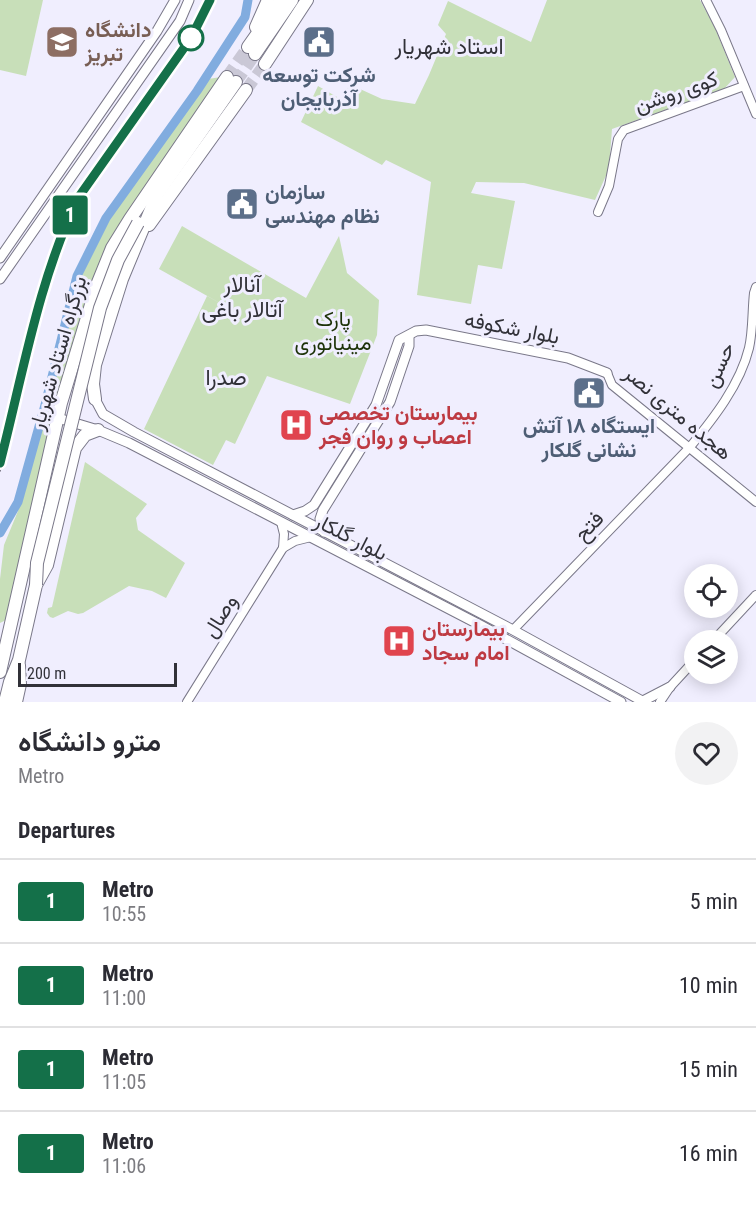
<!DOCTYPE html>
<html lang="en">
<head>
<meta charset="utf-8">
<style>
  body { margin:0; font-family:"Roboto Condensed",Vazirmatn,sans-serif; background:#f2f2f3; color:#2b2b33; height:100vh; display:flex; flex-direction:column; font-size:22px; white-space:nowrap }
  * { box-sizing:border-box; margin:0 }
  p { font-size:20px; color:#7c7c81 }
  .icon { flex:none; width:33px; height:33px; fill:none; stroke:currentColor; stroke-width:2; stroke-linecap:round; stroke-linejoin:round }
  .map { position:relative; height:702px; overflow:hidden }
  .details { display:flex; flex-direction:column; background:#fff; flex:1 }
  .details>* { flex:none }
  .badge { padding:0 12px; border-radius:4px; font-size:21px; line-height:39px }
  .tools { position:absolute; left:684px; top:564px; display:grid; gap:12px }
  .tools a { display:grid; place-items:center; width:54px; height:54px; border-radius:50%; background:#fff; box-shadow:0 3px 15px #0003; font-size:30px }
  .scale { position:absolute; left:18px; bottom:15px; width:159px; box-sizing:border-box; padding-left:6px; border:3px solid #313138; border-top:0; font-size:16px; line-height:21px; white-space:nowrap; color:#313138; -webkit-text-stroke:4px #f0eefe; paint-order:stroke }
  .map>.badge { position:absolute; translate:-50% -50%; box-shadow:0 0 0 3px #fff }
  h2 { padding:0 18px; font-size:22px; line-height:54px }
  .round { display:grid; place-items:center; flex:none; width:63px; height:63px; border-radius:32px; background:#f2f2f3 }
  .headline { display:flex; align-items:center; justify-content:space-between; height:102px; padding:0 18px }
  h1 { font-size:28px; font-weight:600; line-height:45px }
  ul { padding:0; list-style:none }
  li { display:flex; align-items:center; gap:18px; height:84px; padding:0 18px; border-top:2px solid #e1e1e2 }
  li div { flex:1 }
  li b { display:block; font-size:22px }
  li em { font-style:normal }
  li .badge { min-width:66px; font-weight:700; text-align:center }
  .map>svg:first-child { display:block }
  .green { fill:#c8dfb9 }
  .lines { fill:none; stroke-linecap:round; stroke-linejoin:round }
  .river { stroke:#81acdf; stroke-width:9 }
  .highway-tunnel { stroke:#cac8d6; stroke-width:12; stroke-dasharray:12 6; stroke-linecap:butt }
  .minor-casing { stroke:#7a7889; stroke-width:10 }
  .major-casing { stroke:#7a7889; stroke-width:11 }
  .highway-casing { stroke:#7a7889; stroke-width:14 }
  .minor { stroke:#fff; stroke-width:8 }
  .major { stroke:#fff; stroke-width:9 }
  .highway { stroke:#fff; stroke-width:12 }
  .rail { stroke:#767580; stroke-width:1.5 }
  .highway-bridge-casing { stroke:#7a7889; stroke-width:14; stroke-linecap:butt }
  .highway-bridge { stroke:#fff; stroke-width:12 }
  .line-casing { stroke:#fff; stroke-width:14 }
  .line { stroke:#147049; stroke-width:9 }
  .stop-dot { fill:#fff; stroke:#147049; stroke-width:3 }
  .labels { text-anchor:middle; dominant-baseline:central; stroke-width:6; stroke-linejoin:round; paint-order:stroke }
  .education-label { font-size:21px; font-weight:bold; fill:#785e54; stroke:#f0eefe; text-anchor:start }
  .service-label { font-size:21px; font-weight:bold; fill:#4e5e75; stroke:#f0eefe }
  .street-label { font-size:21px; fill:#313138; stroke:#f0eefe }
  .park-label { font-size:21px; fill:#1c3208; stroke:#f0eefe }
  .health-label { font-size:21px; font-weight:bold; fill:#be3a42; stroke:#f0eefe; text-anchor:start }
  .neighbourhood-label { font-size:22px; fill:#313138; stroke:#f0eefe }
</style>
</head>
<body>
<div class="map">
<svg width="756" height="702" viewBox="0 0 756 702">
  <rect width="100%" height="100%" fill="#f0eefe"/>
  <!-- green -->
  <g class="green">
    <path d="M0 0H43L26 76 0 70Z"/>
    <path d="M547 0H700L715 28 735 77 724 89 612 129 609 169 595 200 524 183 476 182 471 193 515 201 502 269 478 265 471 304 417 295 431 182 386 160 382 165 301 122 318 86 344 101 349 84 382 99 415 104 429 75 446 34 438 25 448 1 531 42Z"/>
    <path d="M221 77 95 278 10 618 0 623V579L4 545 18 511 81 273 107 221 208 79Z"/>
    <path d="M182 226 306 298 339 236 347 273 379 300 377 335 350 404 267 376 235 444 226 440 213 465 144 429 207 296 227 307 159 269Z"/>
    <path d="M85 462 147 504 136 518 138 530 185 563 166 598 152 591 129 586 83 613 78 614 68 611 53 618 50 617 47 613 48 608 52 607Z"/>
  </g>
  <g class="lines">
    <!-- river -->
    <path class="river" d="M0 533 18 502 45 405 77 276 106 218 197 91 232 37 245 17 248 0"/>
    <!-- highway-tunnel -->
    <g class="highway-tunnel">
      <path d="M227 77 248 47"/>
      <path d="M236 82 255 54"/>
      <path d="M246 90 265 64"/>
    </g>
    <defs>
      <g id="minor">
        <path d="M706 0 721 30 756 114"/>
        <path d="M598 212 609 186 618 139 624 130 744 86"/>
        <path d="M607 373 612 385 756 502"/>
        <path d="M281 522 284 534 283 548"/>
        <path d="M513 630 690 447C713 419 740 385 749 348 753 331 752 311 754 293L756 287"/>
        <path d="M714 640 756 595"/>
        <path d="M187 702 283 548 295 541 311 537"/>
        <path d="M660 702 670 687 694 661"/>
      </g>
      <g id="major">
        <path d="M0 258 157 31 175 0"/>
        <path d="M0 279 180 21 189 0"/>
        <path d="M95 399 103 414 134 432 513 630 644 702"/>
        <path d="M58 418 98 430 129 443 482 626 621 702"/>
        <path d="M293 515 305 511 314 505 376 405 399 340 416 331 426 330 568 358 607 373"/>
        <path d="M324 532 320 519 323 510 390 402 409 346V336"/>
        <path d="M643 701 670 687"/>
      </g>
      <g id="highway">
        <path d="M256 27 268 0"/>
        <path d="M248 47 281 0"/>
        <path d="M255 54 292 0"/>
        <path d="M265 64 307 0"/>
        <path d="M152 202 236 82"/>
        <path d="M149 225 246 90"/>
        <path d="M95 399 93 384 95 365 122 279 156 197"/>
        <path d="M0 672 61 403 97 285 112 248 130 219 227 77"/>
        <path d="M5 702 10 682 19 660 36 585 47 565 75 448 85 435 98 430"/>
        <path d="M16 702 20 684 19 665"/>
      </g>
    </defs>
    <!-- minor casing -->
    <use href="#minor" class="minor-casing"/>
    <!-- major casing -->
    <use href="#major" class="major-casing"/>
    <!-- highway casing -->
    <use href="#highway" class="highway-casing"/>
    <!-- minor -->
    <use href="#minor" class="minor"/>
    <!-- major -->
    <use href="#major" class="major"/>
    <!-- highway -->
    <use href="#highway" class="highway"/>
    <!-- rail -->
    <path class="rail" d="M0 471 50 279 82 200"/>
    <defs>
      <path id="highway-bridge" d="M36 585 37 563 100 308 118 260 138 223"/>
    </defs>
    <!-- highway-bridge casing -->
    <use href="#highway-bridge" class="highway-bridge-casing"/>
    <!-- highway-bridge -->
    <use href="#highway-bridge" class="highway-bridge"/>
  </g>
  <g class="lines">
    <defs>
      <path id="line" d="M0 463C23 374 38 282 78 198L191 38 210 0"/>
    </defs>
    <!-- line casing -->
    <use href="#line" class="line-casing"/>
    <!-- line -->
    <use href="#line" class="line"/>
  </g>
  <!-- icons -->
  <defs>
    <symbol id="university-square" viewBox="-11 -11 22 22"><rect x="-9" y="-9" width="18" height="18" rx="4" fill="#8d6e63" stroke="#f0eefe"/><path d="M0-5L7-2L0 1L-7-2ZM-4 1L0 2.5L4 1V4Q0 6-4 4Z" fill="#fff"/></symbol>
    <symbol id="civic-square" viewBox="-11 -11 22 22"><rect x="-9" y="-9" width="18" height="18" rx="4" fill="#5c6f8a" stroke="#f0eefe"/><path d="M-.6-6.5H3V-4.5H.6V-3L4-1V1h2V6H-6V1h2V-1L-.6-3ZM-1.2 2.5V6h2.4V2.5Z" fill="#fff"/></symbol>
    <symbol id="hospital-square" viewBox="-11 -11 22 22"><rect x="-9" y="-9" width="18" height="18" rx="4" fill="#e0444e" stroke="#f0eefe"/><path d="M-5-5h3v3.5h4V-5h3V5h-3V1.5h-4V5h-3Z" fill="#fff"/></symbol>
  </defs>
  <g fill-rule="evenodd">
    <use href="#university-square" x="43" y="23" width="38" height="38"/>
    <use href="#civic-square" x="300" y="23" width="38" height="38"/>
    <use href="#civic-square" x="223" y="185" width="38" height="38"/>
    <use href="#civic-square" x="570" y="374" width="38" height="38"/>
    <use href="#hospital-square" x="277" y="406" width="38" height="38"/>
    <use href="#hospital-square" x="380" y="622" width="38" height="38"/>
  </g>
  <!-- markers -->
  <circle class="stop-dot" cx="191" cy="38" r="12"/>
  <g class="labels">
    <!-- education labels -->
    <g class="education-label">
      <text x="85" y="30">دانشگاه<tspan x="85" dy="24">تبریز</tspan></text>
    </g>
    <!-- service labels -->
    <g class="service-label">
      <text x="319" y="75">شرکت توسعه<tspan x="319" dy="24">آذربایجان</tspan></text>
      <text x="265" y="192" text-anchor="start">سازمان<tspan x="265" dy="24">نظام مهندسی</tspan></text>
      <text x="589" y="426">ایستگاه ۱۸ آتش<tspan x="589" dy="24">نشانی گلکار</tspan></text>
    </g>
    <!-- street labels -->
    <g class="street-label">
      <text transform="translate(676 92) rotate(-19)">کوی روشن</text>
      <text transform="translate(512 328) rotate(11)">بلوار شکوفه</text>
      <text transform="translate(58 353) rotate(-74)">بزرگراه استاد شهریار</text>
      <text transform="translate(719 365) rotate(-66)">حسن</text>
      <text transform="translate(678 413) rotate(40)">هجده متری نصر</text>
      <text transform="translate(589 526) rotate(-46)">فتح</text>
      <text transform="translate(351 537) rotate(27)">بلوار گلکار</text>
      <text transform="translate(220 616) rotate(-58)">وصال</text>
    </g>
    <!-- park labels -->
    <g class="park-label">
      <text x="333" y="319">پارک<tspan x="333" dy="24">مینیاتوری</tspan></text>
    </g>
    <!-- health labels -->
    <g class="health-label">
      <text x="319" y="413">بیمارستان تخصصی<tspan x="319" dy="24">اعصاب و روان فجر</tspan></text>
      <text x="422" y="629">بیمارستان<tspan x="422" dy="24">امام سجاد</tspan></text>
    </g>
    <!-- neighbourhood labels -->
    <g class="neighbourhood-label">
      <text x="449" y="46">استاد شهریار</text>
      <text x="242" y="284">آنالار<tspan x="242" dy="25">آتالار باغی</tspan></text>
      <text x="226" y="377">صدرا</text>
    </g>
  </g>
</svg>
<div class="tools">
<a><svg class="icon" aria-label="locate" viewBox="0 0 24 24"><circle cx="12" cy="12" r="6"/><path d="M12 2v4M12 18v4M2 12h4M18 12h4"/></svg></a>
<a><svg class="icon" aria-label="layers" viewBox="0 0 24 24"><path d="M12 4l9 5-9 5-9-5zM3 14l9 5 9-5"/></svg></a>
</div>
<div class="scale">200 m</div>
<b class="badge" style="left:70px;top:215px;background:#147049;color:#fff">1</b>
</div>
<section class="details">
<div class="headline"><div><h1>مترو دانشگاه</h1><p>Metro</p></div><a class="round"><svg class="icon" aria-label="heart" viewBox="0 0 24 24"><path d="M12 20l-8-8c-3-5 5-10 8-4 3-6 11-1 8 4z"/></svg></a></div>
<h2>Departures</h2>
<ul>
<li><span class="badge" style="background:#147049;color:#fff">1</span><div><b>Metro</b><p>10:55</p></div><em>5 min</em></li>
<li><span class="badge" style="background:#147049;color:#fff">1</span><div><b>Metro</b><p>11:00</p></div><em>10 min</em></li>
<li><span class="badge" style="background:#147049;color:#fff">1</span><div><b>Metro</b><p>11:05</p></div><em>15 min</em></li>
<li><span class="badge" style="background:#147049;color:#fff">1</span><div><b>Metro</b><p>11:06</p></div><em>16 min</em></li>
</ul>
</section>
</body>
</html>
